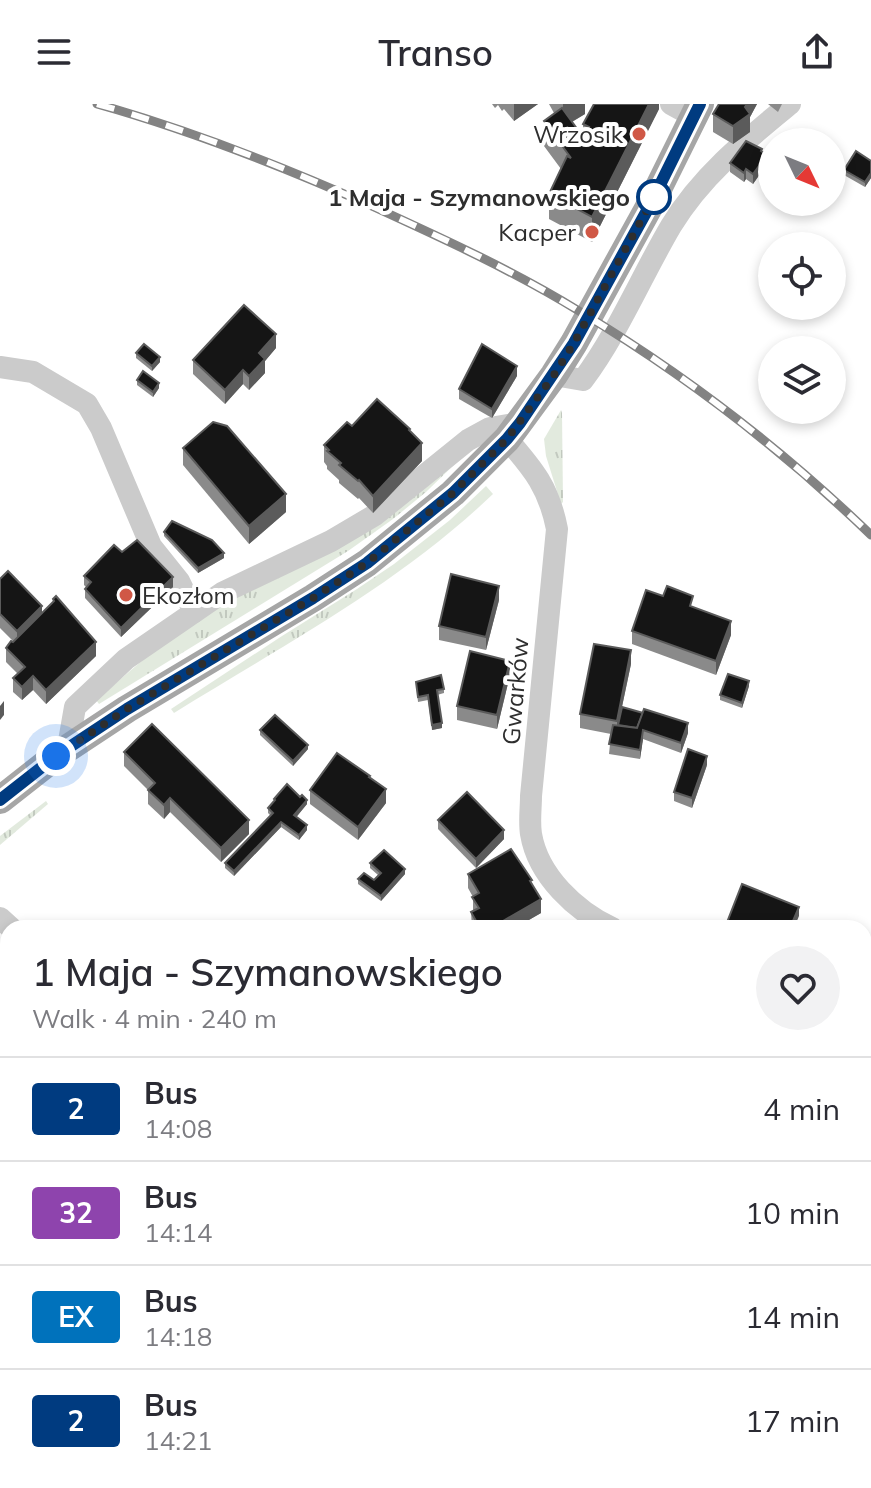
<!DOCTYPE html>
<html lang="en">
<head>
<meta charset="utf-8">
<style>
  body { margin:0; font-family:Mulish,sans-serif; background:#f2f2f3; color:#2b2b33; height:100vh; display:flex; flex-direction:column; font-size:30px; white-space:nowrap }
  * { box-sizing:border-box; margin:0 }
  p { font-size:26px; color:#7c7c81 }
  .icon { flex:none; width:44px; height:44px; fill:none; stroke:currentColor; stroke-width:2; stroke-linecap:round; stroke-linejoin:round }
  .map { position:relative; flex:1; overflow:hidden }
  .sheet { position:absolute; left:0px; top:816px; width:872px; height:568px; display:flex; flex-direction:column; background:#fff; border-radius:24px 24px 0 0; box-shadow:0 4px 12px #0003 }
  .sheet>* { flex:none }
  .badge { padding:0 16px; border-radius:6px; font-size:28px; line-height:52px }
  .needle { width:52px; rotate:133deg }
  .controls { position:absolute; left:758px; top:24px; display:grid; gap:16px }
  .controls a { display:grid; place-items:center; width:88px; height:88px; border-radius:50%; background:#fff; box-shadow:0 4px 12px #0003; font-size:40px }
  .you { position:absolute; width:40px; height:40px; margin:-20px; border:6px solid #fff; border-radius:50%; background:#1a73e8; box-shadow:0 0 0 12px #1a73e833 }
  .map>.badge { position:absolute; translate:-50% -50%; box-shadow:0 0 0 4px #fff }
  .round { display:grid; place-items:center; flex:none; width:84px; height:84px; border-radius:42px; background:#f2f2f3 }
  .overview { display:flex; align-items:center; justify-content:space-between; height:136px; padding:0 32px }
  h1 { font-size:38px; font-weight:600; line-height:60px }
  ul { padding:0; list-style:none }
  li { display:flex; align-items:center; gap:24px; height:104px; padding:0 32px; border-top:2px solid #e1e1e2 }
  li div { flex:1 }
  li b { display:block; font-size:30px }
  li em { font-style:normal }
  li .badge { min-width:88px; font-weight:700; text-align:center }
  header { display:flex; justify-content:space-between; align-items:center; height:104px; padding:0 32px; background:#fff; font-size:36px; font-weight:600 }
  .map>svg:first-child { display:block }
  .grass { fill:url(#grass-tufts) }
  .forest { fill:url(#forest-firs) }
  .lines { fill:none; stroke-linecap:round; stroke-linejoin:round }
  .stream { stroke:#ccd7e7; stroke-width:7 }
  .minor { stroke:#cbcbcb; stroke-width:22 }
  .major { stroke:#a6a6a6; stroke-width:28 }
  .rail-casing { stroke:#838383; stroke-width:9 }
  .rail { stroke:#fff; stroke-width:6; stroke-dasharray:18; stroke-linecap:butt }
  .wall { fill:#8a8a8a }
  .shaded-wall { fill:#5b5b5b }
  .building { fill:#151515; stroke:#5b5b5b; stroke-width:2 }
  .line-casing { stroke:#fff; stroke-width:18 }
  .line { stroke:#003b80; stroke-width:12 }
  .walk { stroke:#2e2e2e; stroke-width:8; stroke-dasharray:0 14.4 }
  .poi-dot { fill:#d05846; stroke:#fff; stroke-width:3 }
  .stop-dot { fill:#fff; stroke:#003b80; stroke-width:4 }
  .labels { text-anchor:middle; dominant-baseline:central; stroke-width:8; stroke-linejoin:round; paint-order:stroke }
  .poi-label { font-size:24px; fill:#2e2e2e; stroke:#fff; text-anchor:end }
  .stop-label { font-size:24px; font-weight:bold; fill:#2e2e2e; stroke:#fff; text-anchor:end }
  .street-label { font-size:24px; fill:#2e2e2e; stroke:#fff }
</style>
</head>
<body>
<header><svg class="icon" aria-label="menu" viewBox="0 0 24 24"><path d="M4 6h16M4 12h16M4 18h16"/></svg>Transo<svg class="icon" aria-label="share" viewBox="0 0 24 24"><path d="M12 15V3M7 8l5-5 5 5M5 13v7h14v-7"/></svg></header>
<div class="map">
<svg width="871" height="1384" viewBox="0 0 871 1384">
  <defs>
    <pattern id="grass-tufts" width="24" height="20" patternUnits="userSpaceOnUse" patternTransform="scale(2)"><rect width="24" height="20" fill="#e2eade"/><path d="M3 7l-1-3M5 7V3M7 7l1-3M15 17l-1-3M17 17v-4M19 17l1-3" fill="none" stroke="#c2c9bf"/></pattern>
    <pattern id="forest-firs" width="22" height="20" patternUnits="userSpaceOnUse" patternTransform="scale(2)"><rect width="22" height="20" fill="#e2eade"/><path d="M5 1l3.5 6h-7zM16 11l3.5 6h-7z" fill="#c2c9bf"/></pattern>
  </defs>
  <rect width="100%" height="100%" fill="#fff"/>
  <!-- grass -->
  <g class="grass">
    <path d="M561 306 562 309 563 398 561 400 546 352 544 335Z"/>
    <path d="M460 355 426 388 393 415 348 447 99 600 96 596 144 555 194 519Z"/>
    <path d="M486 382 493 390C398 481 285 540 174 609L171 605 282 532 357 485 394 460 450 416Z"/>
    <path d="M46 697 48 700 0 741V732Z"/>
  </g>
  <!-- forest -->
  <path class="forest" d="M218 1376H659L666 1384H208Z"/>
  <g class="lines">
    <!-- stream -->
    <path class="stream" d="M230 1384 238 1376"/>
    <!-- minor -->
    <g class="minor">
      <path d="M671 0 693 12"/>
      <path d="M0 263 33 268 87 300 101 324 151 442 179 477 194 508"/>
      <path d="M554 271 583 276C618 229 641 173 671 122 701 72 746 36 790 0"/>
      <path d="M507 335C534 366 549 384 557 425L531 692C531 704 529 718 531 730 538 772 576 807 612 824"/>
      <path d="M68 643 75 603 126 555 222 489 331 437 375 411 468 336 490 324 520 319"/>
      <path d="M0 814 11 824"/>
      <path d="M864 974 871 982"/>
      <path d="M864 1192 871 1167"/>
      <path d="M820 1384 821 1376"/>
    </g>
    <!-- major -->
    <path class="major" d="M0 696 56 652 127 605 313 494 367 459 453 389 507 335 554 271 574 239 649 103 700 0"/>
    <defs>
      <path id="rail" d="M97 0C193 27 284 63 374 103 444 135 514 167 579 207 684 270 783 346 871 431"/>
    </defs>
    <!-- rail casing -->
    <use href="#rail" class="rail-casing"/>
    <!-- rail -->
    <use href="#rail" class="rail"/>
  </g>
  <!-- wall -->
  <g class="wall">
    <path d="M492 0H538L514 17 504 5 502 7 498 1 495 4Z"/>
    <path d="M549 0H585V10L572 18 583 33V20L659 0V5L592 138 549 115V90L561 65 544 42V17L554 9Z"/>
    <path d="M719 0H757L750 13V28L733 40 713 28V10Z"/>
    <path d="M768 0H782L778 8Z"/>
    <path d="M762 48 767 60 753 80 746 75 744 78 730 68V59Z"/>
    <path d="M871 57V74L865 83 844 71V66Z"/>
    <path d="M276 244 265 257V269L249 286 243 280 225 300 193 270V256Z"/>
    <path d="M136 249 160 258 152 267 136 254Z"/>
    <path d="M517 272 492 314 459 295V285Z"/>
    <path d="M137 276 159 284 153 293 137 281Z"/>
    <path d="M352 322 410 327 422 357 373 409 359 394 358 395 339 379V376L327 365V362L324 358V341Z"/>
    <path d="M183 344 286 408 249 440 183 361Z"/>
    <path d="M164 428 224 454 198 469 164 432Z"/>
    <path d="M122 448 173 483 121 533 85 494V485L86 483 84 481V472Z"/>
    <path d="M0 475 42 509 53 499V495L96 552 46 600 33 586 22 596 13 588V574L18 570 6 558V544L14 538 0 524Z"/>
    <path d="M499 496 486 546 439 536V522Z"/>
    <path d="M693 504 731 531 716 571 632 540V527Z"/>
    <path d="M631 560 622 603 688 629 681 649 643 635 640 655 609 650 611 630 580 624V610Z"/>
    <path d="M510 571 497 625 457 616V602Z"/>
    <path d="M416 578 444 585V589L437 591 442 624 432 626 428 596 418 598Z"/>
    <path d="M749 582 742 604 720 596V591Z"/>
    <path d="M260 626 308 645 293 662 260 631Z"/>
    <path d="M124 648 249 730 221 758 170 708 164 715 148 700V686L124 662Z"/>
    <path d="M707 661 692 704 674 697V688Z"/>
    <path d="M370 673 386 699 358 736 310 700V686Z"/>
    <path d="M274 695 307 700 296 713 307 726 299 736 281 723 234 772 225 764V759L271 712 268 709V704L274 698Z"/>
    <path d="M438 716 504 735 476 764 438 725Z"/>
    <path d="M370 759 405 770 381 797 358 780V775L374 776 378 771 370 764Z"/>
    <path d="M468 770 532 779 541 809 515 824H472L471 808 473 807V793L468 784Z"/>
    <path d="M0 1297 8 1304V1376H89V1384H5L0 1379Z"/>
  </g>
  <!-- shaded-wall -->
  <g class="shaded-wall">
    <path d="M514 0H538L514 17Z"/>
    <path d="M563 0H585V10L563 23Z"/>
    <path d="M649 0H659V5L592 138V113Z"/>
    <path d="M747 0H757L750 13V28L733 40V22Z"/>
    <path d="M767 51V60L753 80V70Z"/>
    <path d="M746 65V75L744 78V69Z"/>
    <path d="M871 69V74L865 83V78Z"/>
    <path d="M276 230V244L265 257V269L249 286V272L259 249Z"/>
    <path d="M160 253V258L152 267V262Z"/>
    <path d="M517 262V272L492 314V305Z"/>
    <path d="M243 266V280L225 300V286Z"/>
    <path d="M159 279V284L153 293V288Z"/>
    <path d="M422 339V357L373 409V392Z"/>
    <path d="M286 390V408L249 440V422Z"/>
    <path d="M224 449V454L198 469V464Z"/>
    <path d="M173 473V483L121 533V524Z"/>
    <path d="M499 482V496L486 546V533Z"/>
    <path d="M42 502V516L17 541V527Z"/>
    <path d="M731 517V531L716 571V557Z"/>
    <path d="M96 538V552L46 600V586Z"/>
    <path d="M631 546V560L617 626V617Z"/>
    <path d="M510 557V571L497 625V611Z"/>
    <path d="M33 572V586L22 596V583Z"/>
    <path d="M749 577V582L742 604V599Z"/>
    <path d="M4 597V611L0 616V602Z"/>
    <path d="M442 619V624L432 626V621Z"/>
    <path d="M688 619V629L681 649V639Z"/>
    <path d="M643 626V635L640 655V646Z"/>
    <path d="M308 641V645L293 662V657Z"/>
    <path d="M707 652V661L692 704V694Z"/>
    <path d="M386 685V699L358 736V723Z"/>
    <path d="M170 694V708L164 715V701Z"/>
    <path d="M307 696V700L294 716V711Z"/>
    <path d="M249 716V730L221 758V744Z"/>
    <path d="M281 718V723L234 772V767Z"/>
    <path d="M307 721V726L299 736V731Z"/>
    <path d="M504 726V735L476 764V755Z"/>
    <path d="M405 765V770L381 797V792Z"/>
    <path d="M541 795V809L515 824H491Z"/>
    <path d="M799 803V812L794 824H790Z"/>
    <path d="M87 1376H89V1384H80Z"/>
  </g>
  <!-- building -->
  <g class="building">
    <path d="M594 0H649L592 113 549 90 567 52 571 54 544 17 562 4 583 33 589 23 583 20Z"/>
    <path d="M719 0H747L745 3 750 10 733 22 713 10Z"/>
    <path d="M746 37 762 45 761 47 767 51 753 70 746 65 744 69 730 59Z"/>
    <path d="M856 47 871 57V69L865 78 844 66Z"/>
    <path d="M244 201 276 230 259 249 265 255 249 272 243 266 225 286 193 256Z"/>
    <path d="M144 240 160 253 152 262 136 249Z"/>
    <path d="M482 240 517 262 492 305 459 285Z"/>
    <path d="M143 267 159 279 153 288 137 276Z"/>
    <path d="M377 295 410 325 409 326 422 339 373 392 359 376 358 377 339 361 341 359 327 347 329 346 324 341 347 318 352 322Z"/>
    <path d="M213 318 227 322 286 390 249 422 183 344Z"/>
    <path d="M172 417 212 436 224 449 198 464 164 428Z"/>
    <path d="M137 436 173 473 121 524 85 485 91 478 84 472 114 441 122 448Z"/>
    <path d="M8 467 42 502 17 527 0 510V475Z"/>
    <path d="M451 470 499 482 486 533 439 522Z"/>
    <path d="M667 482 693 492 690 502 731 517 716 557 632 527 646 486 663 492Z"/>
    <path d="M56 492 96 538 46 586 33 572 22 583 13 574 25 563 6 544 11 537 13 538 54 497 53 495Z"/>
    <path d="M594 540 631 546 617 617 580 610Z"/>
    <path d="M470 547 510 557 497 611 457 602Z"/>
    <path d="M728 570 749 577 742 599 720 591Z"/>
    <path d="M441 571 444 585 437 586 442 619 432 621 428 591 418 593 416 578Z"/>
    <path d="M622 603 643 609 637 624 618 621Z"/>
    <path d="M644 605 688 619 681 639 643 626 640 646 609 640 613 621 637 624Z"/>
    <path d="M275 611 308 641 293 657 260 626Z"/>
    <path d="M152 620 249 716 221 744 170 694 164 701 148 686 155 679 124 648Z"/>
    <path d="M688 645 707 652 692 694 674 688Z"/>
    <path d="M337 649 370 672 369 673 386 685 358 723 310 686Z"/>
    <path d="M287 680 300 693 302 691 307 696 294 711 307 721 299 731 281 718 234 767 225 759 273 709 268 704 275 696 274 695Z"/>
    <path d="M467 688 504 726 476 755 438 716Z"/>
    <path d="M511 745 532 776 530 777 541 795 491 824H480L471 808 479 804 472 793 479 789 468 770Z"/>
    <path d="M384 746 405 765 381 792 358 775 364 769 374 776 381 769 370 759Z"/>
    <path d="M742 780 799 803 790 824H733L726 821Z"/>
    <path d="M0 1297 8 1304V1369L0 1362Z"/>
    <path d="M16 1376H87L80 1384H25Z"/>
  </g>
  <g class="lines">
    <defs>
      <path id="line" d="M0 696 56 652 127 605 313 494 367 459 453 389 507 335 520 319 574 239 649 103 700 0"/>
    </defs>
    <!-- line casing -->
    <use href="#line" class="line-casing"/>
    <!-- line -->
    <use href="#line" class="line"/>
    <!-- walk -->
    <path class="walk" d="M56 652 127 605 313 494 367 459 453 389 507 335 554 271 574 239 654 93"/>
  </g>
  <!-- markers -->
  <g class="poi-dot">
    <circle cx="639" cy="30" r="8"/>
    <circle cx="592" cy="128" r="8"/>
    <circle cx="126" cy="491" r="8"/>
  </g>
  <circle class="stop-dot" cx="654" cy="93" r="16"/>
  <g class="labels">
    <!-- poi labels -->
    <g class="poi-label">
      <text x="623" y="30">Wrzosik</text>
      <text x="576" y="128">Kacper</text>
      <text x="142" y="491" text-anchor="start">Ekozłom</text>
    </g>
    <!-- stop labels -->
    <g class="stop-label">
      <text x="630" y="93">1 Maja - Szymanowskiego</text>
    </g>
    <!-- street labels -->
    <g class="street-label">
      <text transform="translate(515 587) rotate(-85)">Gwarków</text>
    </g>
  </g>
</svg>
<div class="controls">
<a><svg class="needle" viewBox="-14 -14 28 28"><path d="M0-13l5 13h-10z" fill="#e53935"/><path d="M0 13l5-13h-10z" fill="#7c7c81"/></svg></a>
<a><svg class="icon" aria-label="locate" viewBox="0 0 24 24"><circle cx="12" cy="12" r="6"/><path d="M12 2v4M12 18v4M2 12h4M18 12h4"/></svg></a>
<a><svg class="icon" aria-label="layers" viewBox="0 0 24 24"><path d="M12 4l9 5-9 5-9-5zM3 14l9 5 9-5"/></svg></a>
</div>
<div class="you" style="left:56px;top:652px"></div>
<section class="sheet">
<div class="overview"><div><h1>1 Maja - Szymanowskiego</h1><p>Walk · 4 min · 240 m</p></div><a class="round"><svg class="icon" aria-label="heart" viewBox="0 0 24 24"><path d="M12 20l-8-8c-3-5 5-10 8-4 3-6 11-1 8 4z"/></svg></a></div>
<ul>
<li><span class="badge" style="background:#003b80;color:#fff">2</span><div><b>Bus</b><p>14:08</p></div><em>4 min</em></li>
<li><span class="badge" style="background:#8e44ad;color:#fff">32</span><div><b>Bus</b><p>14:14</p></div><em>10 min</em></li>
<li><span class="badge" style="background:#0072bc;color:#fff">EX</span><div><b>Bus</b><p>14:18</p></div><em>14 min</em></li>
<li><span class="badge" style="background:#003b80;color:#fff">2</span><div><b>Bus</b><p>14:21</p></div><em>17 min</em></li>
</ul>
</section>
</div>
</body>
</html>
